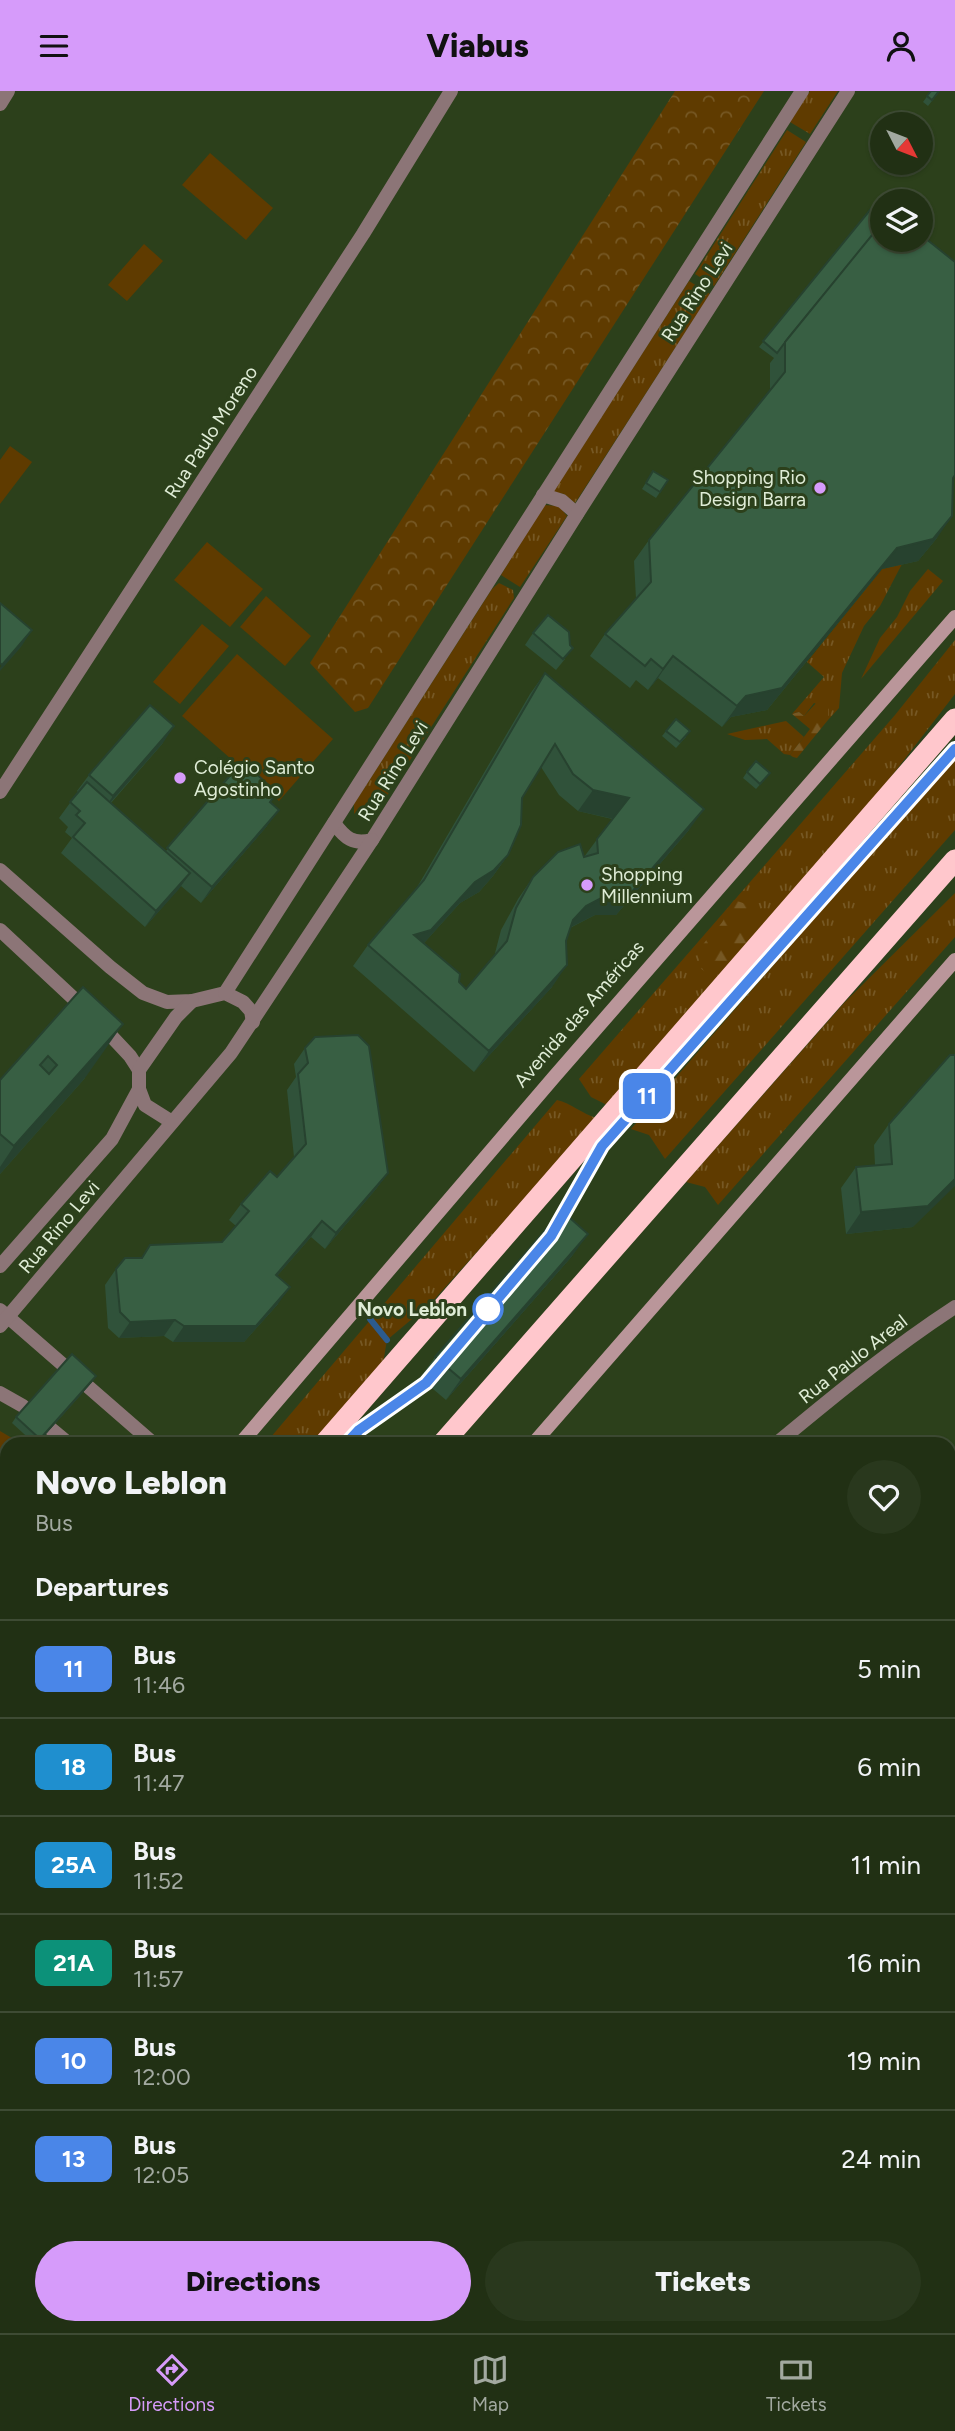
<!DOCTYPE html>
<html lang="en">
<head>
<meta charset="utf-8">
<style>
  body { margin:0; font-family:Figtree,sans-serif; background:#29381d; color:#f1f3f6; height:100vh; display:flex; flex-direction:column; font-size:26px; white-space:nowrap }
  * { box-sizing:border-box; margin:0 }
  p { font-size:23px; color:#a2a9a0 }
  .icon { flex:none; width:38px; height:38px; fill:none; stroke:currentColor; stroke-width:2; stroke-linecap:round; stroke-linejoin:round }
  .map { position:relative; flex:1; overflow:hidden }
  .panel { position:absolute; left:0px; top:1346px; width:956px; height:898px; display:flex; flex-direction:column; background:#213014; border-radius:21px 21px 0 0; box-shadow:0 2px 5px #0004,0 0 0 2px #3e4b34 }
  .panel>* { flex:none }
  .badge { padding:0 14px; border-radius:10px; font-size:24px; line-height:46px }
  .needle { width:46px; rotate:132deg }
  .fabs { position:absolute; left:870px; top:21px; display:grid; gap:14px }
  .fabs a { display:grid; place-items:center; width:63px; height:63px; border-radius:50%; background:#213014; box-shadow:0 2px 5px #0004,0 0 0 2px #3e4b34; font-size:35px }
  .map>.badge { position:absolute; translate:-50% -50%; box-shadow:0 0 0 4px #fff }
  h2 { padding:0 35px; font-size:26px; line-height:63px }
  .round { display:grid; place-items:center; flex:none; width:74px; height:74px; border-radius:37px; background:#29381d }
  .headline { display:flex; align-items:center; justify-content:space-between; height:119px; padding:0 35px }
  h1 { font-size:33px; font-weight:800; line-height:52px }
  .primary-button { display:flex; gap:14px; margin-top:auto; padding:14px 35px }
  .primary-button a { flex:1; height:80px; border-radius:42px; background:#d69bfa; color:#111; font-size:28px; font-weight:800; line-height:80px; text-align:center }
  .primary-button a+a { background:#29381d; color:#f1f3f6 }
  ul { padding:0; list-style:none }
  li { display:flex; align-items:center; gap:21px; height:98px; padding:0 35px; border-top:2px solid #3e4b34 }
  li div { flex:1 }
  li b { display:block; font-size:26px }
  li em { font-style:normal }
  li .badge { min-width:77px; font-weight:700; text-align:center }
  header { display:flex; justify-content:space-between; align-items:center; height:91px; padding:0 35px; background:#d69bfa; color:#111; font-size:32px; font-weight:800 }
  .menu { display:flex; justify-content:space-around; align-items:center; height:98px; border-top:2px solid #3e4b34; background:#213014; font-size:19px; color:#a2a9a0 }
  .menu a { display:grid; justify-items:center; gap:4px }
  .menu .active { color:#d69bfa }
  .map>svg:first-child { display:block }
  .grass { fill:url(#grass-tufts) }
  .forest { fill:url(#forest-firs) }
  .park { fill:url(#park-crowns) }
  .pitch { fill:#5f3b00 }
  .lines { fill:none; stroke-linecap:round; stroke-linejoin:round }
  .stream { stroke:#2c5b8e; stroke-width:6 }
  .street { stroke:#8c7577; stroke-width:14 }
  .secondary { stroke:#ba969a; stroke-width:14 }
  .highway { stroke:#ffc7cc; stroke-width:21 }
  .wall { fill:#30523a; fill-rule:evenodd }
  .shaded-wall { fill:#27422f }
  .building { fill:#385f43; stroke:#27422f; stroke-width:2; fill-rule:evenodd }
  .line-casing { stroke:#fff; stroke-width:16 }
  .line { stroke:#4a86e8; stroke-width:10 }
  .poi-dot { fill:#d69bfa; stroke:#2c401b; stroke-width:2.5 }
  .stop-dot { fill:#fff; stroke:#4a86e8; stroke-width:3.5 }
  .labels { text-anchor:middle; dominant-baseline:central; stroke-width:6; stroke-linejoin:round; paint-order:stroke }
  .street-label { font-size:19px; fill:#dfecd6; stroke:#2c401b }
  .poi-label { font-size:19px; fill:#dfecd6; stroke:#2c401b; text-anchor:start }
  .stop-label { font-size:19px; font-weight:bold; fill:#dfecd6; stroke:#2c401b; text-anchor:end }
</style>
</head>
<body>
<header><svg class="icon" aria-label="menu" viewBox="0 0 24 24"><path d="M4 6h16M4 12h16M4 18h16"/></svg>Viabus<svg class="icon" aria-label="person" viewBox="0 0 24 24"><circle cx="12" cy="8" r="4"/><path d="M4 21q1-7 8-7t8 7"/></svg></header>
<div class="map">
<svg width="955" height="2242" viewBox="0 0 955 2242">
  <defs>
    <pattern id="grass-tufts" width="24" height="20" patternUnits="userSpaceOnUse" patternTransform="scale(1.75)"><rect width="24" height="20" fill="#5f3b00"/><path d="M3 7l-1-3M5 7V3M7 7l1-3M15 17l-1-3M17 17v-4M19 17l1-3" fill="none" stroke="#765824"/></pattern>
    <pattern id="forest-firs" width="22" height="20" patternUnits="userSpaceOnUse" patternTransform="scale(1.75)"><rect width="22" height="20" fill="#5f3b00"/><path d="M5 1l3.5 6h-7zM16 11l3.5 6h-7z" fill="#765824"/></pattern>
    <pattern id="park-crowns" width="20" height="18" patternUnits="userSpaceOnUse" patternTransform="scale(1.75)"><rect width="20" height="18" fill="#5f3b00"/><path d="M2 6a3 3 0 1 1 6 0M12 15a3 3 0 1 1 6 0" fill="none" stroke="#765824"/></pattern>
  </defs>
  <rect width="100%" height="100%" fill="#2c401b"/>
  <!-- grass -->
  <g class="grass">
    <path d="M810 0H838L810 43 790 31Z"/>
    <path d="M787 39 806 51 714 195 695 183Z"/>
    <path d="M689 190 710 203 575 412 564 403 553 401Z"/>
    <path d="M544 414 559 415 567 425 520 496 501 484Z"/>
    <path d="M902 473 880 515 864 535 842 582 839 617 828 629 826 625 828 618 814 612 804 625 799 621 792 623 824 586 807 571 882 478Z"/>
    <path d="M928 478 943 490 861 588 880 547 897 526 910 500Z"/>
    <path d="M499 492 513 499 514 507 374 725C366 730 360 729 354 722V713L492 498Z"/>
    <path d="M955 549V603L849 740 609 1015 591 1006 579 988 895 624Z"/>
    <path d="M786 630 804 646 790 664 784 663 767 648 745 649 727 643Z"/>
    <path d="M955 665V739L665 1068 649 1044 631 1038Z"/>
    <path d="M955 802V846L718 1114 705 1096 686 1091 845 911Z"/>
    <path d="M557 1009C571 1012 582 1023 597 1027L431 1212 387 1249 383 1272 313 1353H265Z"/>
  </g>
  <!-- forest -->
  <g class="forest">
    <path d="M818 610 828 614V629L797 667 793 666 790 664 810 638 792 623 799 621 804 625Z"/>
    <path d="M734 809 746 813 756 824 751 836 758 844 720 884 707 882 700 877C697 850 707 852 720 834 727 826 727 817 734 809Z"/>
  </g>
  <!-- park -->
  <g class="park">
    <path d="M675 0H764L368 617 355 621 310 572Z"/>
    <path d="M0 1340 22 1353H7V1554L0 1562Z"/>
  </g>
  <!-- pitch -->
  <g class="pitch">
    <path d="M210 62 273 117 246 149 182 94Z"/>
    <path d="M144 153 163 170 127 210 108 194Z"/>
    <path d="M10 355 32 371 0 413V369Z"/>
    <path d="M207 451 263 498 230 536 174 489Z"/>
    <path d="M266 505 311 545 285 575 240 536Z"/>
    <path d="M202 533 229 555 180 613 153 591Z"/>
    <path d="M237 563 333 648 279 710 182 625Z"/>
  </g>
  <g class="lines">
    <!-- stream -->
    <path class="stream" d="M370 1228 387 1249"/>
    <!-- street -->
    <g class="street">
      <path d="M0 13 8 0"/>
      <path d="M543 404 562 410 577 423"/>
      <path d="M0 701 363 143 451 0"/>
      <path d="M334 732C345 747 353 754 372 749L577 423 848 0"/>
      <path d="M0 779 110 876 143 902 167 911 192 910 225 902 243 911 251 920 253 931"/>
      <path d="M0 839 86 919"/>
      <path d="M225 902 802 0"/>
      <path d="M100 933 130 965 139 979"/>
      <path d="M139 998 145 1014 172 1031"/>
      <path d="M0 1175 112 1048 139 998V979L176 926 192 910"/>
      <path d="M0 1219 154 1353"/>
      <path d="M0 1235 231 962 372 749"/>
      <path d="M0 1302 23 1315"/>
      <path d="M51 1338 69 1353"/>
      <path d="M776 1353C834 1305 892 1257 955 1216"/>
      <path d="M948 1562 955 1557"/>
      <path d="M949 1927 955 1920"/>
      <path d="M101 2242 103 2236"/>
      <path d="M138 2242 139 2236"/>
      <path d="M432 2242 434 2236"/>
      <path d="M733 2242 737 2236"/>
    </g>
    <!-- secondary -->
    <g class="secondary">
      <path d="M240 1353 554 986 955 526"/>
      <path d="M533 1353 955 869"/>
      <path d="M0 1638 7 1630"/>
      <path d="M0 1977 7 1968"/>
    </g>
    <!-- highway -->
    <g class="highway">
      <path d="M324 1353 955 628"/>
      <path d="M442 1353 955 769"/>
      <path d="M0 1732 7 1724"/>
      <path d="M0 1868 7 1860"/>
    </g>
  </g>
  <!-- wall -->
  <g class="wall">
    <path d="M931 0H940L928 15 923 11Z"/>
    <path d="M879 108 953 390 937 447 918 470 882 478 767 619 731 626 722 636 658 587 648 599 636 589 630 597 590 565 605 543 636 508 634 470 649 449 770 300V272L774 267 759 256Z"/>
    <path d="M653 380 668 389 656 407 642 398Z"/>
    <path d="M533 542 565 568 556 579 525 554Z"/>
    <path d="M545 582 689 739 616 824H595L570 837 552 896 474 981 353 875 368 854 416 798 530 603ZM541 676 559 704 578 720 612 728 584 766 533 786 518 808 501 839 494 866 466 898 424 852 460 812 479 801 493 785 508 764 522 707Z"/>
    <path d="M666 640 686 646 676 657 662 645Z"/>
    <path d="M163 652 111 712 166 760 234 680 242 687 277 702 270 712 267 735 201 812 181 795 145 836 61 762 72 747 65 741 68 736 59 727 78 701 77 700 89 684Z"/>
    <path d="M747 681 766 687 756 698 743 687Z"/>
    <path d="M83 896 85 987 0 1083V989Z"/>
    <path d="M305 957 388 1082 376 1098 325 1158 311 1146 277 1185 278 1213 244 1251H173L164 1245 119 1247 108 1237 105 1194 116 1178 142 1167 222 1151 236 1135 229 1129 241 1113 277 1086 294 1066 287 999 296 986 294 973Z"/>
    <path d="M889 1033 913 1136 846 1143 841 1097 856 1076 875 1074 874 1054Z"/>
    <path d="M573 1164 446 1309 420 1287 435 1266Z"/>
    <path d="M93 1290 37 1353H35L12 1332 16 1326Z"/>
    <path d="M7 2066V2224L0 2213V2073L5 2067Z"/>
    <path d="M13 2236H59L58 2242H12Z"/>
  </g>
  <!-- shaded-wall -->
  <g class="shaded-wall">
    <path d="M952 425 937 447 918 470 882 478 767 619 731 626 722 636 737 615 897 457Z"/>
    <path d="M32 539 21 556 0 580V577L2 574Z"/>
    <path d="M673 565 658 587 648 599 663 578Z"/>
    <path d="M174 635 163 652 102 721 113 705Z"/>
    <path d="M593 699 629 707 614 728 578 720Z"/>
    <path d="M704 718 689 739 616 824H595L571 836 573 829 586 815Z"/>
    <path d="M279 719 267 735 201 812 212 796Z"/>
    <path d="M508 764 493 785 479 801 460 812 416 861 414 844 475 791Z"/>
    <path d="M190 782 179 798 145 836 156 820Z"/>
    <path d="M567 874 552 896 474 981 489 960Z"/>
    <path d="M123 933 85 987 0 1083V1076L14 1055Z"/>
    <path d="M388 1082 376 1098 325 1158 336 1142Z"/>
    <path d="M955 1088V1095L913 1136 846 1143 861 1121Z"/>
    <path d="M322 1130 311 1146 264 1200 276 1184Z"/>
    <path d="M588 1143 573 1164 446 1309 461 1288Z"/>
    <path d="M290 1196 278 1213 244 1251H173L184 1235Z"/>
    <path d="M175 1229 164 1245 119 1247 130 1231Z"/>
    <path d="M96 1285 93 1290 37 1353 40 1348Z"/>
  </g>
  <!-- building -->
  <g class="building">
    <path d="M931 0H939L932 9 927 5Z"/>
    <path d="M879 108 882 111V133L789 246 777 262 763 250Z"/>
    <path d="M881 133H882V149H920V143L955 171V384L953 387 952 425 933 448 897 457 782 597 746 605 737 615 673 565 663 578 651 568 645 575 605 543 651 491 649 449 785 281V251Z"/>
    <path d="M653 380 668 389 660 401 646 392Z"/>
    <path d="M0 512 32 539 2 574 0 572Z"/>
    <path d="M548 524 569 541 570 554 573 557 563 568 533 542Z"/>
    <path d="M545 582 704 718 630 803H609L586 815 573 829 566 850 567 874 489 960 368 854 424 789ZM555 653 573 683 593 699 629 707 597 748 598 762 584 766 580 753 558 761 533 786 516 817 507 850 466 898 459 891 460 883 414 844 431 839 475 791 494 779 508 764 521 734 522 707Z"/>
    <path d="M150 614 174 635 113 705 89 684Z"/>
    <path d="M676 628 690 640 680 651 666 640Z"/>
    <path d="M756 670 770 682 760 693 747 681Z"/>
    <path d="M250 677 277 702 270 711 279 719 212 796 167 757 234 680 242 687Z"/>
    <path d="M87 691 190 782 156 820 73 746 85 732 76 724 80 720 70 711Z"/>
    <path d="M83 896 123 933 14 1055 0 1043V989ZM48 965 57 974 49 983 40 974Z"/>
    <path d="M358 944 369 955 388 1082 336 1142 322 1130 276 1184 290 1196 256 1235H184L175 1229 130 1231 120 1221 116 1178 125 1167H142L150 1154 222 1151 249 1120 241 1113 270 1080 277 1086 306 1053 298 983 308 972 305 957 315 946Z"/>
    <path d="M950 964H955V1088L928 1115 861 1121 856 1076 892 1073 889 1033Z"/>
    <path d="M562 1120 588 1143 461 1288 435 1266Z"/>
    <path d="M72 1263 96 1285 40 1348 16 1326Z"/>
    <path d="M0 2096 7 2107V2189L0 2178Z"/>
    <path d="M20 2236H59L58 2242H18Z"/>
  </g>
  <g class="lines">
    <defs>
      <path id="line" d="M346 1353 359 1339 426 1292 551 1145 602 1055 955 658"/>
    </defs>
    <!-- line casing -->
    <use href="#line" class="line-casing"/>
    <!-- line -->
    <use href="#line" class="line"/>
  </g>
  <!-- markers -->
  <g class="poi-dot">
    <circle cx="820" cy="397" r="7"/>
    <circle cx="180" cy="687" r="7"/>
    <circle cx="587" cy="794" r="7"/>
  </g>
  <circle class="stop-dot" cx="488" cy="1218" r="14"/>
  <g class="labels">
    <!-- street labels -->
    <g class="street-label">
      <text transform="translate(697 201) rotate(-57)">Rua Rino Levi</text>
      <text transform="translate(211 341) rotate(-57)">Rua Paulo Moreno</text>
      <text transform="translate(393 680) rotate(-58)">Rua Rino Levi</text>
      <text transform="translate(579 923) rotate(-49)">Avenida das Américas</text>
      <text transform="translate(59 1136) rotate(-50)">Rua Rino Levi</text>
      <text transform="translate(853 1268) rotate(-38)">Rua Paulo Areal</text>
    </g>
    <!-- poi labels -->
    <g class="poi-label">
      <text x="806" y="386" text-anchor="end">Shopping Rio<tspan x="806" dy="22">Design Barra</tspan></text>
      <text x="194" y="676">Colégio Santo<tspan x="194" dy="22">Agostinho</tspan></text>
      <text x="601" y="783">Shopping<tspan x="601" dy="22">Millennium</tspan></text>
    </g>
    <!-- stop labels -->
    <g class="stop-label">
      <text x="467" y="1218">Novo Leblon</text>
    </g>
  </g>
</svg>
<div class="fabs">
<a><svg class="needle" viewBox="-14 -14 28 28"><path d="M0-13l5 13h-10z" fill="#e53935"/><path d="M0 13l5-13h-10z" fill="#a2a9a0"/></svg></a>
<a><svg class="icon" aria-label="layers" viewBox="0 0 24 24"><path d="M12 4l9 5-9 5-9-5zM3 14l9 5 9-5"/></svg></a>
</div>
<b class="badge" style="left:647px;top:1005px;background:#4a86e8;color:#fff">11</b>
<section class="panel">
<div class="headline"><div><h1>Novo Leblon</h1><p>Bus</p></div><a class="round"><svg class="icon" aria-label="heart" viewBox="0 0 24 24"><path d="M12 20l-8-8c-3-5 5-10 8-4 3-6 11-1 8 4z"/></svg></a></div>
<h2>Departures</h2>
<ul>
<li><span class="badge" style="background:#4a86e8;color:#fff">11</span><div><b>Bus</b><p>11:46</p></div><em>5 min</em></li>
<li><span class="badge" style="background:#1f8fcf;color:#fff">18</span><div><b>Bus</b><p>11:47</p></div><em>6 min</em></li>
<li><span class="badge" style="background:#1f8fcf;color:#fff">25A</span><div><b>Bus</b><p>11:52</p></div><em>11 min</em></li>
<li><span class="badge" style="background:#0c9179;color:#fff">21A</span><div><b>Bus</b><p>11:57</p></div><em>16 min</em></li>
<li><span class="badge" style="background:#4a86e8;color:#fff">10</span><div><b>Bus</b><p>12:00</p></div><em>19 min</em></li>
<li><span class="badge" style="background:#4a86e8;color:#fff">13</span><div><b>Bus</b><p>12:05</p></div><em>24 min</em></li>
</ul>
<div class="primary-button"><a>Directions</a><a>Tickets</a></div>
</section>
</div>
<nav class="menu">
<a class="active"><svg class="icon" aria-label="directions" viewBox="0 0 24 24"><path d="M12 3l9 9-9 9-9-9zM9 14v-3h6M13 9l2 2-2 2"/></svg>Directions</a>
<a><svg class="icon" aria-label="map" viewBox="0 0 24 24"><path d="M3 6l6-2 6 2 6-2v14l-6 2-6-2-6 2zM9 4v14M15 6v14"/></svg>Map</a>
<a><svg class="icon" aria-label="tickets" viewBox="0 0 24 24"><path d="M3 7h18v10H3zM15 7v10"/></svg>Tickets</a>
</nav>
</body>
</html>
